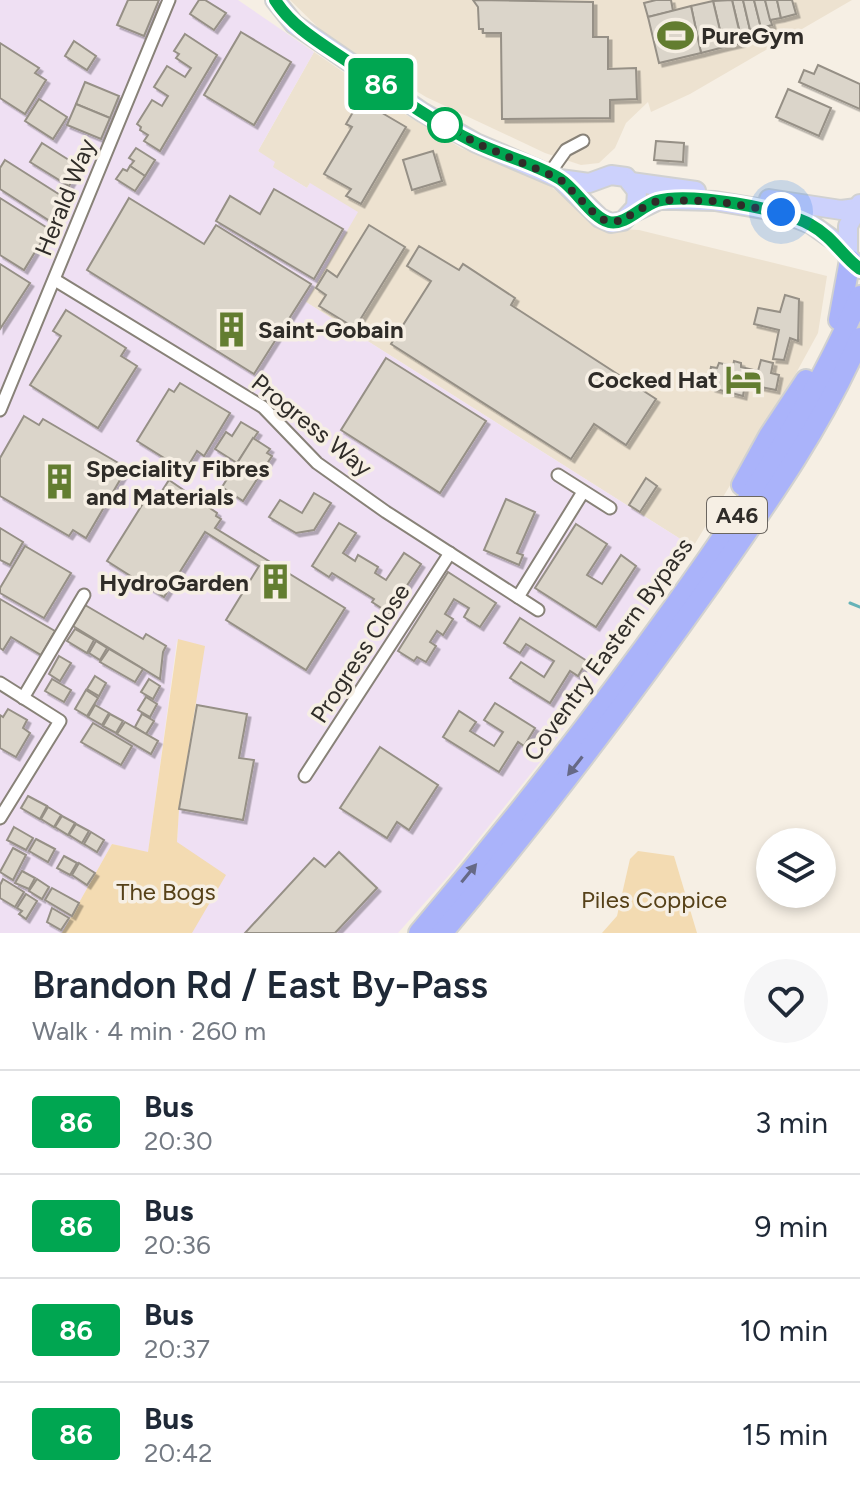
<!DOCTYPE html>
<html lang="en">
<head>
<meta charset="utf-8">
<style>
  body { margin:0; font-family:Figtree,sans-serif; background:#f6f6f7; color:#1f2937; height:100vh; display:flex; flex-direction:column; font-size:30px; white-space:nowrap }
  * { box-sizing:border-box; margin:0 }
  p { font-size:26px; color:#747a83 }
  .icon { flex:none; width:44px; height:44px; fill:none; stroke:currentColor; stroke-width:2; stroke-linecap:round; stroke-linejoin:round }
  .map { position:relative; height:933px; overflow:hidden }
  .drawer { display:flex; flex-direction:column; background:#fff; flex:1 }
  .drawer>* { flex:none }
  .badge { padding:0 16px; border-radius:6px; font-size:28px; line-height:52px }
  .tools { position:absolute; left:756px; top:828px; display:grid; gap:16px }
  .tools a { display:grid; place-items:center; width:80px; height:80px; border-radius:50%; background:#fff; box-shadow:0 4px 12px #0003; font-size:40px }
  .you { position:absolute; width:40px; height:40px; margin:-20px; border:6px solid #fff; border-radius:50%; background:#1a73e8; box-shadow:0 0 0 12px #1a73e833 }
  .map>.badge { position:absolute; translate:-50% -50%; box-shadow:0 0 0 4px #fff }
  .round { display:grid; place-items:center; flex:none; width:84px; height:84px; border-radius:42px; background:#f6f6f7 }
  .summary { display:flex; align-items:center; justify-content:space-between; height:136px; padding:0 32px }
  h1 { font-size:38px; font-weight:600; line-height:60px }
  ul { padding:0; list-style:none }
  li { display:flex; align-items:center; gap:24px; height:104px; padding:0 32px; border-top:2px solid #e0e1e3 }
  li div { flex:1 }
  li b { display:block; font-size:30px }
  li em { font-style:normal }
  li .badge { min-width:88px; font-weight:700; text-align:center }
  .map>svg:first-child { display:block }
  .built { fill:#ede2d0 }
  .industrial { fill:#efe0f3 }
  .green { fill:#f3dbb2 }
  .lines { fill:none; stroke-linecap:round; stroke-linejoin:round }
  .stream { stroke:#66b3b8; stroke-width:3 }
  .building { fill:#dbd5ca; stroke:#969086; stroke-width:2; filter:url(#shadow) }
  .street-casing { stroke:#888278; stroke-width:15 }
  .primary-casing { stroke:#d1d1d0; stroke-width:22 }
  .highway-casing { stroke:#d1d1d0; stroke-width:24 }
  .street { stroke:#fff; stroke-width:11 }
  .primary { stroke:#ccd1fc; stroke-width:18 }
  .highway { stroke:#aab3fa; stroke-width:20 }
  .oneway { fill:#666986 }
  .line-casing { stroke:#fff; stroke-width:18 }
  .line { stroke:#00a651; stroke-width:12 }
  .walk { stroke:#2f2c28; stroke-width:8; stroke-dasharray:0 14.4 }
  .stop-dot { fill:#fff; stroke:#00a651; stroke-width:4 }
  .labels { text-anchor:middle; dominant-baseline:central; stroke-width:7; stroke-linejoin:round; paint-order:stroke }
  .shield { fill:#f6efe4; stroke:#6b6660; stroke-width:2 }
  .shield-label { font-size:22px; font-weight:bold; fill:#2f2c28 }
  .poi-label { font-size:24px; font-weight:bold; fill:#2f2c28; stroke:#f6efe4; text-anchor:start }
  .street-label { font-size:24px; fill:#2f2c28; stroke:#f6efe4 }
  .park-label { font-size:24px; fill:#564118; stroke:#f6efe4 }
</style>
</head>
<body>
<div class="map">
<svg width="860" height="933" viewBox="0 0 860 933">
  <defs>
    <filter id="shadow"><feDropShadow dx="3.5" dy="3.5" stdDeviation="0" flood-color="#0004"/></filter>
  </defs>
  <rect width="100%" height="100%" fill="#f6efe4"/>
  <!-- built -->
  <g class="built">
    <path d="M290 0H852L690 94 651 112 648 102 626 123 615 148 599 163 581 165 545 153 426 97 329 38Z"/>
    <path d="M314 52 403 113 461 148 548 184 600 228 639 230 827 276 818 333 783 397 693 547 306 302 310 183 307 188 272 167 258 151Z"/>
  </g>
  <!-- industrial -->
  <path class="industrial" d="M0 0H238L314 52 258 151 275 162 273 167 307 188 310 183 358 212 306 302 693 547 541 761 452 872 398 933H192L177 842 179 809 197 705 177 640 148 853 112 844 62 933H0Z"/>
  <!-- green -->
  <g class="green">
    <path d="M178 639 205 646 179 809 177 842 226 875 192 933H62L112 844 148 852Z"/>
    <path d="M638 851 674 856 697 933H602L617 916 630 859Z"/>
  </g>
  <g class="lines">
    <!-- stream -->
    <path class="stream" d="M850 603 860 607"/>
  </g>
  <!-- building -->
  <g class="building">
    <path d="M128 0H159L144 36 117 25Z"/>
    <path d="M199 0H205L226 13 214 30 190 14Z"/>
    <path d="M473 0 593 2V37H608V69L636 68 637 99 610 100V118L502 119 501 33H483V29H479L478 7Z"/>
    <path d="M656 0H671L673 11 648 17 644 3Z"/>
    <path d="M732 0H743L750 30 740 33Z"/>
    <path d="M732 0 742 43 724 47 713 1Z"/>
    <path d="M743 0H754L761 28 750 30Z"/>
    <path d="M754 0H765L772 25 761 28Z"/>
    <path d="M765 0H777L781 18 770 20Z"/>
    <path d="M777 0H792L796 14 781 18Z"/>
    <path d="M713 1 724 47 701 53 691 6Z"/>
    <path d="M691 6 701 53 659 63 648 17Z"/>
    <path d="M241 32 291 62 254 125 204 95Z"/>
    <path d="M185 34 217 55 160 151 144 141 148 135 140 130 141 127 137 124 152 100 162 106 168 96 154 87 167 66 185 77 191 68 176 58 179 54 174 51Z"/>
    <path d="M74 41 96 56 87 70 65 56Z"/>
    <path d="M0 43 39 68 35 73 46 80 25 114 0 98Z"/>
    <path d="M818 65 860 84V109L799 82 804 70 814 74Z"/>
    <path d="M85 82 119 96 110 118 76 104Z"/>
    <path d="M788 89 831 108 819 136 776 117Z"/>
    <path d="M39 99 67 117 53 139 25 121Z"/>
    <path d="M360 100 406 127 361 204 346 196 351 189 324 174 352 127 346 124Z"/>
    <path d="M76 104 110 118 101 139 67 125Z"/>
    <path d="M656 141 684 143 683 162 654 160Z"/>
    <path d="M42 143 80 167 69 186 30 162Z"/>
    <path d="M136 148 155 160 145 176 130 166 134 161 129 158Z"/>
    <path d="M433 151 442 181 412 190 403 160Z"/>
    <path d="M5 160 68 200 53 223 0 189V168Z"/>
    <path d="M130 166 145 176 135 191 116 179 123 169 127 171Z"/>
    <path d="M274 189 343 229 314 279 216 221 230 196 260 214Z"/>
    <path d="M0 198 49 229 24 270 0 255Z"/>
    <path d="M129 198 204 244 216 225 311 284 254 374 87 270Z"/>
    <path d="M369 225 405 247 355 328 319 306 326 295 316 288 327 270 337 277Z"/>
    <path d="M419 246 459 270 463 264 515 298 511 305 656 399 626 445 594 424 571 459 391 344 431 281 407 266Z"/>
    <path d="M0 264 30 283 0 329Z"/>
    <path d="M785 295 799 299 798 341 790 338 784 360 773 359 779 330 754 324 758 308 780 312Z"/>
    <path d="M66 310 126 348 121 356 137 366 98 428 30 385 61 336 53 331Z"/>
    <path d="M386 358 486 421 440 493 341 430Z"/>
    <path d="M761 360 773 363 771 373 779 375 776 390 745 384 743 396 712 388 713 384 708 383 711 367 717 368 719 363 733 366 734 361 741 363V367L758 371Z"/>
    <path d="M180 383 230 413 204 456 197 451 185 471 137 441 169 389 174 392Z"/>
    <path d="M24 416 39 425 43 419 127 468 86 538 73 530 69 536 0 496V458Z"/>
    <path d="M241 422 258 432 237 463 215 449 226 432 232 436Z"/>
    <path d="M253 438 270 449 267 453 272 456 243 501 222 487Z"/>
    <path d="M646 478 657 486 640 512 629 505Z"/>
    <path d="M169 480 217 513 216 516 221 519 215 528 345 608 306 670 226 620 259 566 205 532 164 597 107 561 152 489 160 494Z"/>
    <path d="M314 493 331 503 314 530 296 533 269 517 280 500 302 513Z"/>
    <path d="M506 499 535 512 517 553 523 555 519 565 484 550Z"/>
    <path d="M339 523 356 533 343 553 355 561 358 555 378 567 375 573 386 580 404 553 421 564 389 613 372 602 374 599 332 573 329 577 312 566Z"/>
    <path d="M576 524 607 544 587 575 602 584 621 555 636 566 596 627 535 588Z"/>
    <path d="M0 528 23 542 10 565 0 560Z"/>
    <path d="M25 546 71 573 44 618 0 593V588Z"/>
    <path d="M448 572 496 603 480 627 464 617 469 608 454 599 445 614 453 619 443 635 437 631 430 642 436 646 426 662 417 657 414 661 398 651Z"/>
    <path d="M0 599 55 631 41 655 11 637 3 650 0 648Z"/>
    <path d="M85 605 143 639 146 634 166 646 163 652 160 679 73 626Z"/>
    <path d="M520 618 587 661 578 676 570 671 550 703 510 678 521 662 544 677 554 661 526 644 520 653 504 643Z"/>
    <path d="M75 629 94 640 87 653 67 641Z"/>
    <path d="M96 641 107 648 100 660 89 653Z"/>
    <path d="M109 649 143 669 135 682 100 662Z"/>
    <path d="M59 656 71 663 60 681 49 674Z"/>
    <path d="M95 676 106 683 99 696 87 689Z"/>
    <path d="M52 679 71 690 64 702 45 691Z"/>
    <path d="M149 679 160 686 153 699 141 692Z"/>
    <path d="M86 690 98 698 87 716 75 709Z"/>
    <path d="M146 697 157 704 150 717 138 710Z"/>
    <path d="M495 703 535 728 524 746 518 742 499 772 443 737 459 711 476 722 470 731 494 746 503 732 484 720Z"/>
    <path d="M95 705 109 713 102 725 88 717Z"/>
    <path d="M197 705 247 714 239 758 254 760 243 820 179 809Z"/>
    <path d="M8 709 27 720 23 728 30 733 16 757 0 748V715L3 717Z"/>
    <path d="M110 714 123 721 116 733 103 726Z"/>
    <path d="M142 714 154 721 146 734 135 727Z"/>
    <path d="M125 722 158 741 151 754 117 734Z"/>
    <path d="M93 723 132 746 121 765 81 742Z"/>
    <path d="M380 747 438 785 409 830 397 822 387 838 340 808Z"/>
    <path d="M28 796 47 806 40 819 21 808Z"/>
    <path d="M48 807 61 815 54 827 41 819Z"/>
    <path d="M62 816 75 823 68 835 55 827Z"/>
    <path d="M76 824 89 831 82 843 69 835Z"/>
    <path d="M14 827 33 838 26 850 7 840Z"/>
    <path d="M91 832 104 840 97 852 84 844Z"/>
    <path d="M36 839 55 849 48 862 29 851Z"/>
    <path d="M13 848 26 855 13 880 0 872Z"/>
    <path d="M339 852 377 888 335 933H245L314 858 325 867Z"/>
    <path d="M64 856 77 863 70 875 57 868Z"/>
    <path d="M79 863 95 873 87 885 72 875Z"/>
    <path d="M22 871 35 878 29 889 15 883Z"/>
    <path d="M3 879 24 892 15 907 0 898V885Z"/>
    <path d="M37 879 49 887 42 899 29 891Z"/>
    <path d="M52 888 79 903 72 916 45 900Z"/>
    <path d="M26 894 37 901 26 919 19 914 22 911 17 908Z"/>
    <path d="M52 908 69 918 61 930 47 922Z"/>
  </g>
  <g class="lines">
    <defs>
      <g id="street">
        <path d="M549 174 566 150 583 141"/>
        <path d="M55 280 263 407 317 463 386 512 538 610"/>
        <path d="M0 410 169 0"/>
        <path d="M558 475 610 508"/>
        <path d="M518 597 583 492"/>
        <path d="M0 683 60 721 0 818"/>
        <path d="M23 698 84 595"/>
        <path d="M305 776 450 553"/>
      </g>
      <g id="primary">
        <path d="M275 0 294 24 422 112 476 143 560 179 589 183 611 175 626 177 637 191 636 207 623 221 611 223 600 218 560 179"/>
        <path d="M631 182 696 191"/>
        <path d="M769 199 841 210 857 208"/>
        <path d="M634 212 659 200H676L715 201 781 212 811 224 835 241 860 269"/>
        <path d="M848 256V226L860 204"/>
      </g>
      <g id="highway">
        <path d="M839 320 850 260"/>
        <path d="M742 485 769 436 806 380"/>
        <path d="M419 933C508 828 593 719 673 608 744 509 812 408 860 296"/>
        <path d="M442 933C537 821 627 702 712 582 766 505 823 425 860 338"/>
      </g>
    </defs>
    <!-- street casing -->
    <use href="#street" class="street-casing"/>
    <!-- primary casing -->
    <use href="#primary" class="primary-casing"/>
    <!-- highway casing -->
    <use href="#highway" class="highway-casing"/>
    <!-- street -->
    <use href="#street" class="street"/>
    <!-- primary -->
    <use href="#primary" class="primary"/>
    <!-- highway -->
    <use href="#highway" class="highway"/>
  </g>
  <!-- one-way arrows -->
  <defs><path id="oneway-solid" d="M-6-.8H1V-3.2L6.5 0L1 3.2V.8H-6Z" transform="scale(2)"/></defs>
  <g class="oneway">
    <use href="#oneway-solid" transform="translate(575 766) rotate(128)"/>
    <use href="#oneway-solid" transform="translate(469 873) rotate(-51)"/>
  </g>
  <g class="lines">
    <defs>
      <path id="line" d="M275 0C293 29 326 46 353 65 393 93 433 122 476 143 503 156 535 163 560 179 576 189 592 218 609 222 625 226 641 206 657 201 689 192 782 208 811 225 833 237 842 256 860 269"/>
    </defs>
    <!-- line casing -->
    <use href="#line" class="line-casing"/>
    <!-- line -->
    <use href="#line" class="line"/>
    <!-- walk -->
    <path class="walk" d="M445 125 476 143 560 179 596 215 606 221H623L634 212 659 200 715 201 781 212"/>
  </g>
  <!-- icons -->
  <defs>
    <symbol id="stadium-bare" viewBox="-9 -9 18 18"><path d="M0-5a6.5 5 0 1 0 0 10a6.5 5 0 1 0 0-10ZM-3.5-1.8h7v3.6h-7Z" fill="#637d30" stroke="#f6efe4" stroke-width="2.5" paint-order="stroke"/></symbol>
    <symbol id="building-bare" viewBox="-9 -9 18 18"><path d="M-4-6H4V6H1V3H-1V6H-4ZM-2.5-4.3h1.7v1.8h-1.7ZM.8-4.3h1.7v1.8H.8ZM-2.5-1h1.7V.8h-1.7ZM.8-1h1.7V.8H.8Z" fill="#637d30" stroke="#f6efe4" stroke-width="2.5" paint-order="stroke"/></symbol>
    <symbol id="hotel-bare" viewBox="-9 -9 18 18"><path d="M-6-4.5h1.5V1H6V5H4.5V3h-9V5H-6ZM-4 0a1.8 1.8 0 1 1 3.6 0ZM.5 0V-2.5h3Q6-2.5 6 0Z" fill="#637d30" stroke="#f6efe4" stroke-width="2.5" paint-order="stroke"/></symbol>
  </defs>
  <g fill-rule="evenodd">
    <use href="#stadium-bare" x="650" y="10" width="51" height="51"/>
    <use href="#building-bare" x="206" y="304" width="51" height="51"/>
    <use href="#hotel-bare" x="718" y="354" width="51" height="51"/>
    <use href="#building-bare" x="34" y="456" width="51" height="51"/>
    <use href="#building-bare" x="250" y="556" width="51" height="51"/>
  </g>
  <!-- markers -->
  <circle class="stop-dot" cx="445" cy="125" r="16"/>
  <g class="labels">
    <!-- shield labels -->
    <rect class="shield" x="707" y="497" width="60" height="36" rx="6"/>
    <g class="shield-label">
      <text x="737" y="515">A46</text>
    </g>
    <!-- poi labels -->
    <g class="poi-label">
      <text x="701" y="35">PureGym</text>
      <text x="258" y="329">Saint-Gobain</text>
      <text x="718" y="379" text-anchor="end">Cocked Hat</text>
      <text x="86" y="468">Speciality Fibres<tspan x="86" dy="28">and Materials</tspan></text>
      <text x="249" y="582" text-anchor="end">HydroGarden</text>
    </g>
    <!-- street labels -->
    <g class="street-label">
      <text transform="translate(65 197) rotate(-68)">Herald Way</text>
      <text transform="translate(312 425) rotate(39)">Progress Way</text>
      <text transform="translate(608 649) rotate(-54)">Coventry Eastern Bypass</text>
      <text transform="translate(360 653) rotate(-57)">Progress Close</text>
    </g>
    <!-- park labels -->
    <g class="park-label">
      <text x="166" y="891">The Bogs</text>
      <text x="654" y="899">Piles Coppice</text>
    </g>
  </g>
</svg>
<div class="tools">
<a><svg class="icon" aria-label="layers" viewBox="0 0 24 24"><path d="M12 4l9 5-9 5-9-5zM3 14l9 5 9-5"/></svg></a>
</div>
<div class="you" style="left:781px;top:212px"></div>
<b class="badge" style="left:381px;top:84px;background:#00a651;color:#fff">86</b>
</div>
<section class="drawer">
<div class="summary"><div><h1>Brandon Rd / East By-Pass</h1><p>Walk · 4 min · 260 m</p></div><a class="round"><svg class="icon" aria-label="heart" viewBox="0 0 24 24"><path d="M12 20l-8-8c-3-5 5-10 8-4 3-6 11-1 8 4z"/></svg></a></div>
<ul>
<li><span class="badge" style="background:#00a651;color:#fff">86</span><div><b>Bus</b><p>20:30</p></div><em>3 min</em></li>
<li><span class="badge" style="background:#00a651;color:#fff">86</span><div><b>Bus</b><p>20:36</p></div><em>9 min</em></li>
<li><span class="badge" style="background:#00a651;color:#fff">86</span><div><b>Bus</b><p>20:37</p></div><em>10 min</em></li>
<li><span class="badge" style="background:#00a651;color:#fff">86</span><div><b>Bus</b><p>20:42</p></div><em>15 min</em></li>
</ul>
</section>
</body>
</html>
